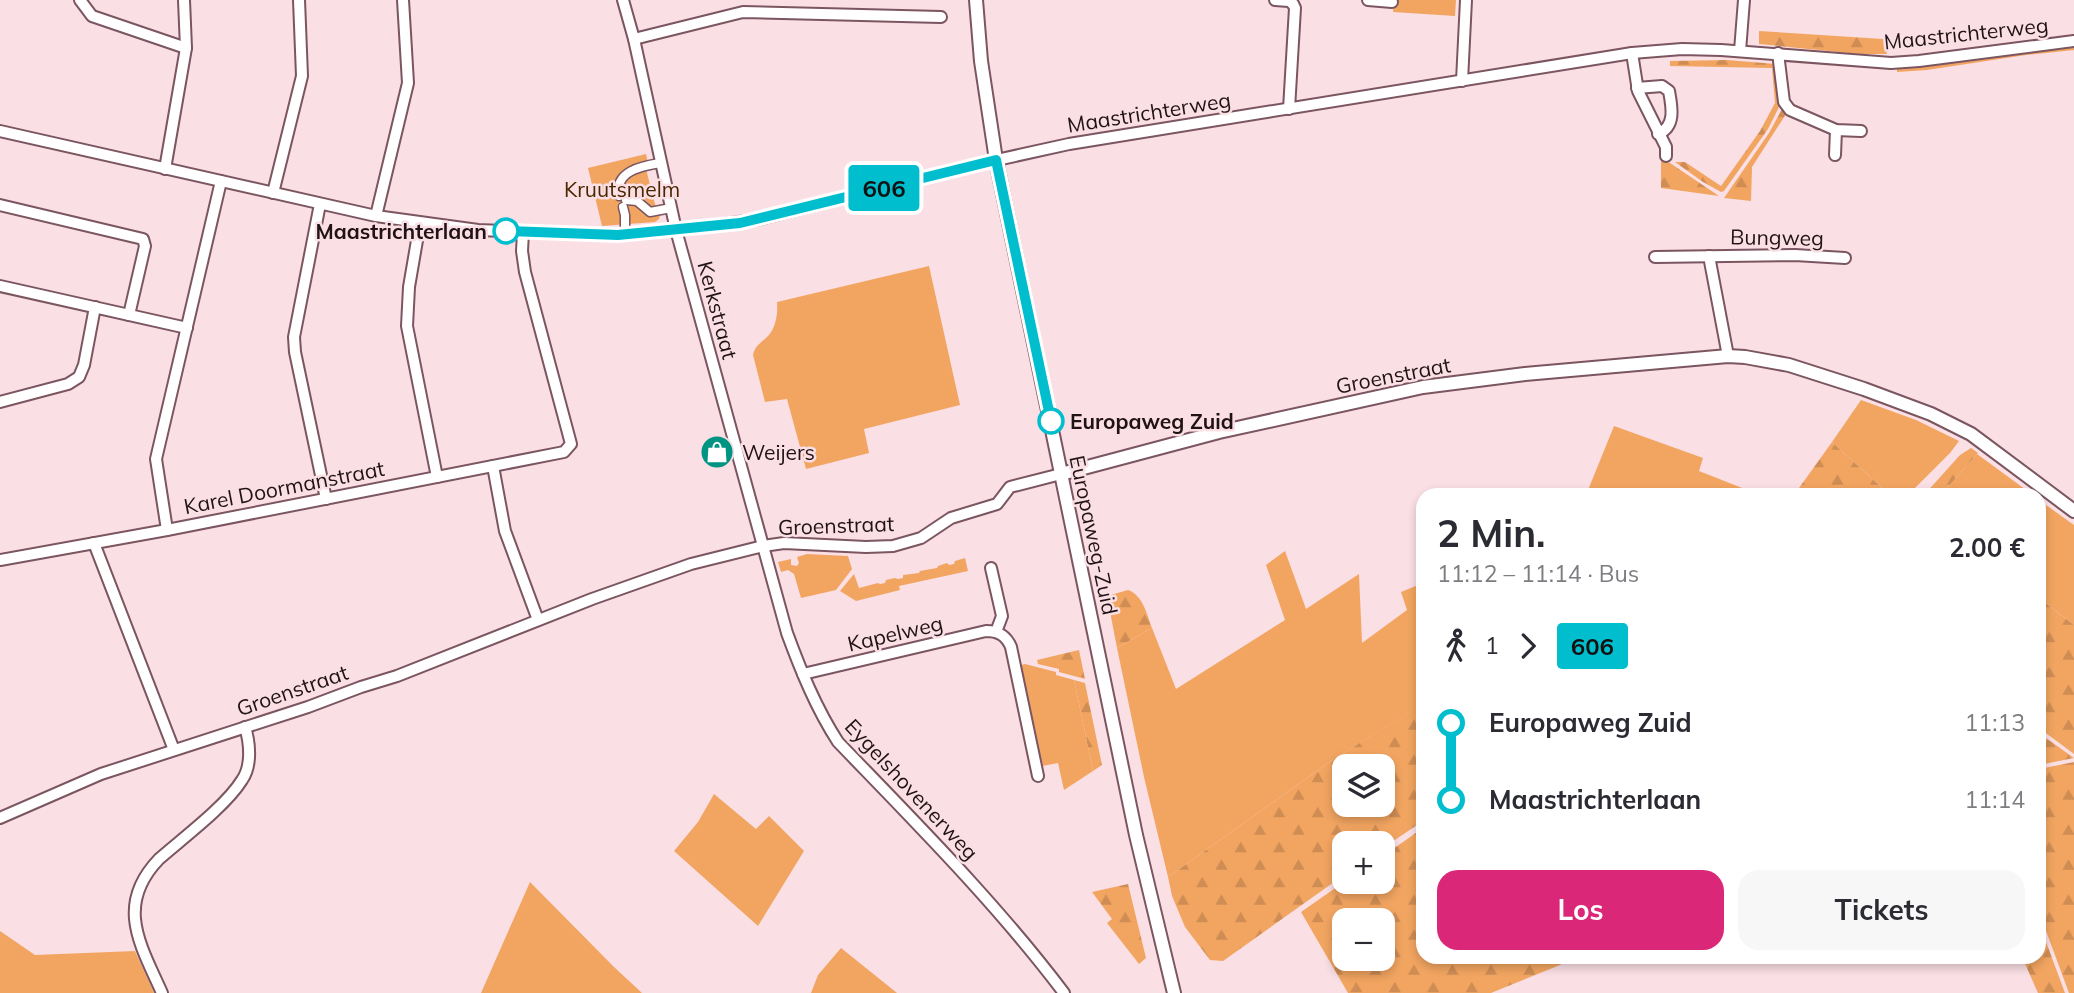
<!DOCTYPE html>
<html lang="de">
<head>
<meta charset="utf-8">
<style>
  body { margin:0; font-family:Mulish,sans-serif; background:#f7f7f7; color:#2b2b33; height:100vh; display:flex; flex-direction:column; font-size:26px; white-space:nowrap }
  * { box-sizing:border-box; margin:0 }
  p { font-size:23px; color:#7c7c81 }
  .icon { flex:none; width:38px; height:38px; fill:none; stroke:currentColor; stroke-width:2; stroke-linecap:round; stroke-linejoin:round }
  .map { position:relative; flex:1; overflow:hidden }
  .sheet { position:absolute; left:1416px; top:488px; width:630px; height:476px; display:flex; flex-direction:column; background:#fff; border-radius:21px; box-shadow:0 4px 10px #0003 }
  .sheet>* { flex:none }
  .badge { padding:0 14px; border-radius:5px; font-size:24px; line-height:46px }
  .buttons { position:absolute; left:1332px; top:754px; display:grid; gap:14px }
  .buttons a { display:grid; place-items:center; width:63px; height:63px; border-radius:14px; background:#fff; box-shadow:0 4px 10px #0003; font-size:35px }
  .map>.badge { position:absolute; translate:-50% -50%; box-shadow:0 0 0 4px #fff }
  .legs { display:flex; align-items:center; gap:10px; height:77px; padding:0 21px; font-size:23px }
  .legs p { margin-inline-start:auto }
  .headline { display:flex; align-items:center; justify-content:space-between; height:119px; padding:0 21px }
  h1 { font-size:38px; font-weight:700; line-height:52px }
  .cta { display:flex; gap:14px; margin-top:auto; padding:14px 21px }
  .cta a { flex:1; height:80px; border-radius:21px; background:#db2777; color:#fff; font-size:28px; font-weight:700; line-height:80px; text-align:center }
  .cta a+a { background:#f7f7f7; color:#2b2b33 }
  ul { padding:0 21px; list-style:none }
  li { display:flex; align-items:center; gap:24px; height:77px; font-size:26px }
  li i { display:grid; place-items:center; width:10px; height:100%; margin:0 9px; background:currentColor }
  li i::after { content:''; width:18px; height:18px; margin:-9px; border:5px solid; border-radius:50%; background:#fff }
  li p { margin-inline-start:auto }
  li:first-child i { background:linear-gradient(#0000 50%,currentColor 0) }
  li:last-child i { background:linear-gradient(currentColor 50%,#0000 0) }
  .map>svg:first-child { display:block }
  .green { fill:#f2a561 }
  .forest { fill:url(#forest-firs); fill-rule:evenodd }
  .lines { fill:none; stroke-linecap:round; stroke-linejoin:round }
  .pedestrian-casing { stroke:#7b5560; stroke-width:11 }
  .minor-casing { stroke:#7b5560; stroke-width:14 }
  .tertiary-casing { stroke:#7b5560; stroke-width:16 }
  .pedestrian { stroke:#fff; stroke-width:8 }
  .minor { stroke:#fff; stroke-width:10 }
  .tertiary { stroke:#fff; stroke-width:12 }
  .line-1-casing { stroke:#fff; stroke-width:16 }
  .line-1 { stroke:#00becd; stroke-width:10 }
  .stop-1-dot { fill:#fff; stroke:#00becd; stroke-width:3.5 }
  .labels { text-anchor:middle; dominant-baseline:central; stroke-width:5; stroke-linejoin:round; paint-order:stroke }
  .street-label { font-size:21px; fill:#211216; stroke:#fadfe5 }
  .park-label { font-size:21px; fill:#4b2700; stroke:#fadfe5 }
  .stop-label { font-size:21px; font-weight:bold; fill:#211216; stroke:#fadfe5; text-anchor:end }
  .poi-label { font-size:21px; fill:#211216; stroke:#fadfe5; text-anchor:start }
</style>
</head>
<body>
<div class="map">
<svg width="2074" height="993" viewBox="0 0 2074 993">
  <defs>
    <pattern id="forest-firs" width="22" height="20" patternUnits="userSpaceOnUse" patternTransform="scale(1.75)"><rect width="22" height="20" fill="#f2a561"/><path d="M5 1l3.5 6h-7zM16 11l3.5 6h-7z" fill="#cf8d54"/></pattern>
  </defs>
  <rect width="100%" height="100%" fill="#fadfe5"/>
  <!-- green -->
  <g class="green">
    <path d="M1394 0H1456L1455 16 1393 12Z"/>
    <path d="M2074 47V50L2026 55 1927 70 1897 72V68C1957 64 2015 51 2074 47Z"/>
    <path d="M646 154 648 163 645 165 657 212H661L659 219 655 222 602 226 588 168Z"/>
    <path d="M929 266 960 405 864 429 869 453 806 469 787 399 765 402 753 355C755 345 761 343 768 336 776 328 778 313 777 302Z"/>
    <path d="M1861 400 1916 420 1959 441 1950 453 1908 495H1890L1832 442Z"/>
    <path d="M1614 426 1703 458 1699 471 1760 495H1586Z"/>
    <path d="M1977 454 2033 495H1941Z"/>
    <path d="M2039 500 2074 525V625L2039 598Z"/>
    <path d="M1285 551 1306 609 1359 574 1362 643 1407 610 1401 592 1423 583V727L1411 711 1331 761 1168 877 1144 777 1117 648 1152 628 1176 689 1285 620 1266 565Z"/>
    <path d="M807 554 848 556 852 569 836 590 801 598 794 574 788 570 781 572 778 562 791 559V565L797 566 799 563 797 557Z"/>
    <path d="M965 558 968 571 899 586 900 590 856 601 840 591 854 574 859 588 878 583 880 584 885 583 886 580 895 578 898 579 903 578V575L919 573 920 571 937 568 938 566 947 563 949 565 954 564 955 561Z"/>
    <path d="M1025 664 1056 672V675L1074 680 1093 771 1064 790 1058 763 1042 766 1021 665Z"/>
    <path d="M714 794 756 829 769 816 804 851 758 926 674 851 698 822Z"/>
    <path d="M530 882 614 967 642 993H481Z"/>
    <path d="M0 931 35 955 135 951 154 993H0Z"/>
    <path d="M841 948 897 993H811L818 975Z"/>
  </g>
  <!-- forest -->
  <g class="forest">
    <path d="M1759 31 1883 39 1887 54H1859L1759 44Z"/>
    <path d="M1727 60 1776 64 1780 105 1768 129 1724 191 1721 192 1703 182 1675 162H1685L1721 186 1760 131 1775 103 1772 68 1670 66V61Z"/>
    <path d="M1782 109 1786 114 1752 167 1751 201 1724 198 1769 133Z"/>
    <path d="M1661 160 1670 163 1719 196 1661 188Z"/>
    <path d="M1832 442 1890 495H1794Z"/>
    <path d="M1971 448 1978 453 1941 495H1924L1960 455Z"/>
    <path d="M1128 590C1143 595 1147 615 1152 628L1117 648 1107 596Z"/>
    <path d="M2039 598 2074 625V754L2039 728Z"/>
    <path d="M1079 650 1085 679 1059 672V669L1038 664 1037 660Z"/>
    <path d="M1074 680 1085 683 1102 765 1093 771Z"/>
    <path d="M1412 710 1423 727V821L1383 848 1382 844H1344V875L1223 961 1210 960 1185 927 1172 896 1168 877 1331 761ZM1344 766H1382V805H1344Z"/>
    <path d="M2039 733 2074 758 2039 765Z"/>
    <path d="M2074 762V993H2069L2039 912V769Z"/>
    <path d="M1423 828V957H1573L1560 965 1491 993H1348L1301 912 1344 882H1382L1383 856ZM1344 920H1382V959H1344Z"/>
    <path d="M1128 884 1146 958 1139 964 1107 923 1112 919 1092 892Z"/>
    <path d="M2039 923 2065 993H2038L2022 957H2039Z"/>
  </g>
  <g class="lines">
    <defs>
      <g id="pedestrian">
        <path d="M619 196C614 171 642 166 660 163"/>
        <path d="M626 200 637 201 650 212 671 208"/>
        <path d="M623 207 625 215V234"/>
      </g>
      <g id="minor">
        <path d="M80 0 92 16 186 48"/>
        <path d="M623 0 634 39 676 230 787 633C801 671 816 708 838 742 916 823 996 903 1064 993"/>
        <path d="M1275 0 1289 1 1293 4"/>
        <path d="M1368 0 1392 2"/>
        <path d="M634 39 743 12 941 17"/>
        <path d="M1740 51 1744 0"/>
        <path d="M1632 53 1638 91 1666 147V156"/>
        <path d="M1778 53 1784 102 1790 110 1836 130 1861 131"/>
        <path d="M1462 81 1466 0"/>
        <path d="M1637 88 1662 86 1669 91C1672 107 1676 127 1658 134"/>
        <path d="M1289 109 1295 8 1293 4"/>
        <path d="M0 131 376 216 478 230 618 235 718 225 760 219 965 167 1069 144 1632 53 1682 49 1721 50 1891 63 1919 61 2074 41"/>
        <path d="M1835 155 1836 130"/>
        <path d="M165 169 186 48 184 0"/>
        <path d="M273 193 302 76 299 0"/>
        <path d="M320 204 294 337 295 352 326 499"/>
        <path d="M0 205 143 239 145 246 129 315"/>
        <path d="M376 216 408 83 403 0"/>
        <path d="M420 223 409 287 407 326 437 477"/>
        <path d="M1709 256 1728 356"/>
        <path d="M1655 257 1795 255 1845 258"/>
        <path d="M0 286 187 328"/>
        <path d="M0 402 68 384 79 377 84 365 95 307"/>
        <path d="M493 466 505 531 538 620"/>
        <path d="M167 530 156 459 221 181"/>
        <path d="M94 543 174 750"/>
        <path d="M0 560 167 530 564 452 571 444 525 272 522 251 523 232"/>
        <path d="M991 568 1002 616 996 632"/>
        <path d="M803 674 986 631C998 631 1006 635 1011 647L1038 776"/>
        <path d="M0 818 101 774 308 707 361 687 397 676 592 599 691 564 763 546 784 543 866 547 893 546 921 538 951 518 997 504 1010 487 1061 474"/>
        <path d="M162 993C140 944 115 905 159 859 183 838 226 806 242 780 252 766 250 743 245 727"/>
      </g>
      <g id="tertiary">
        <path d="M976 0 981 61 996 160 1136 835 1174 993"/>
        <path d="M1061 474 1219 432 1423 387 1525 374 1728 356 1745 357 1789 365 1864 389 1931 414 1971 434 2074 511"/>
      </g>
    </defs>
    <!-- pedestrian casing -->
    <use href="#pedestrian" class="pedestrian-casing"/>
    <!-- minor casing -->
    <use href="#minor" class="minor-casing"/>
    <!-- tertiary casing -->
    <use href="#tertiary" class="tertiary-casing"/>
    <!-- pedestrian -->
    <use href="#pedestrian" class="pedestrian"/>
    <!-- minor -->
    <use href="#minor" class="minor"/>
    <!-- tertiary -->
    <use href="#tertiary" class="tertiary"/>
  </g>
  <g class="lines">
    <defs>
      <path id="line-1" d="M506 231 618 235 740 223 996 160 1051 421"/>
    </defs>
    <!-- line-1 casing -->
    <use href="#line-1" class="line-1-casing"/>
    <!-- line-1 -->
    <use href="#line-1" class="line-1"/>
  </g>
  <!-- icons -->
  <defs>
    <symbol id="shop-disc" viewBox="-11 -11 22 22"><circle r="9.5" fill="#009483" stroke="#fadfe5"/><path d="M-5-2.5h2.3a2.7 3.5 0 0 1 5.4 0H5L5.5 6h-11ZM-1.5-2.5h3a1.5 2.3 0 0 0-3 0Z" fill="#fff"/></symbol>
  </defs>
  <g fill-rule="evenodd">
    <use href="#shop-disc" x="698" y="433" width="38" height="38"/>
  </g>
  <!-- markers -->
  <g class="stop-1-dot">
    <circle cx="506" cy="231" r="12"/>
    <circle cx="1051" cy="421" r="12"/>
  </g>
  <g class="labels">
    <!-- street labels -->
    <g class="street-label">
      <text transform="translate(1966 33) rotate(-6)">Maastrichterweg</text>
      <text transform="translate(1149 112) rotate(-9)">Maastrichterweg</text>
      <text transform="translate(1777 237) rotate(1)">Bungweg</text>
      <text transform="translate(718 310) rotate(75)">Kerkstraat</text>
      <text transform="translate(1393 375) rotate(-11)">Groenstraat</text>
      <text transform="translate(284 487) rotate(-11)">Karel Doormanstraat</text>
      <text transform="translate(836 525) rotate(-2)">Groenstraat</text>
      <text transform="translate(1094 535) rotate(78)">Europaweg-Zuid</text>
      <text transform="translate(895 633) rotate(-13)">Kapelweg</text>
      <text transform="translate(292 690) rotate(-19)">Groenstraat</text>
      <text transform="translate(912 789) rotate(47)">Eygelshovenerweg</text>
    </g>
    <!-- park labels -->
    <g class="park-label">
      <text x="622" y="189">Kruutsmelm</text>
    </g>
    <!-- stop labels -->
    <g class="stop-label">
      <text x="487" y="231">Maastrichterlaan</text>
      <text x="1070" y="421" text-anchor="start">Europaweg Zuid</text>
    </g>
    <!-- poi labels -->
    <g class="poi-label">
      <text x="742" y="452">Weijers</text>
    </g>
  </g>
</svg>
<div class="buttons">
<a><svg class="icon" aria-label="layers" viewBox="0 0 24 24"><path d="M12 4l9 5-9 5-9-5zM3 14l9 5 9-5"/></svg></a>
<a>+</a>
<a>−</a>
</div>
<b class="badge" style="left:884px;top:188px;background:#00becd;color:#111">606</b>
<section class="sheet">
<div class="headline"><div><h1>2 Min.</h1><p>11:12 – 11:14 · Bus</p></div><b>2.00 €</b></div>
<div class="legs"><svg class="icon" aria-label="walk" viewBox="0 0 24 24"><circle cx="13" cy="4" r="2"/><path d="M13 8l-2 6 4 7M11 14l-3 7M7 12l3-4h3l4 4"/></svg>1<svg class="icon" aria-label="forward" viewBox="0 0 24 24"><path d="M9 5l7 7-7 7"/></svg><b class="badge" style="background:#00becd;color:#111">606</b></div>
<ul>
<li><i style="color:#00becd"></i><b>Europaweg Zuid</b><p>11:13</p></li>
<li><i style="color:#00becd"></i><b>Maastrichterlaan</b><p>11:14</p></li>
</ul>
<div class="cta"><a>Los</a><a>Tickets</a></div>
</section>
</div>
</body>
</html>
